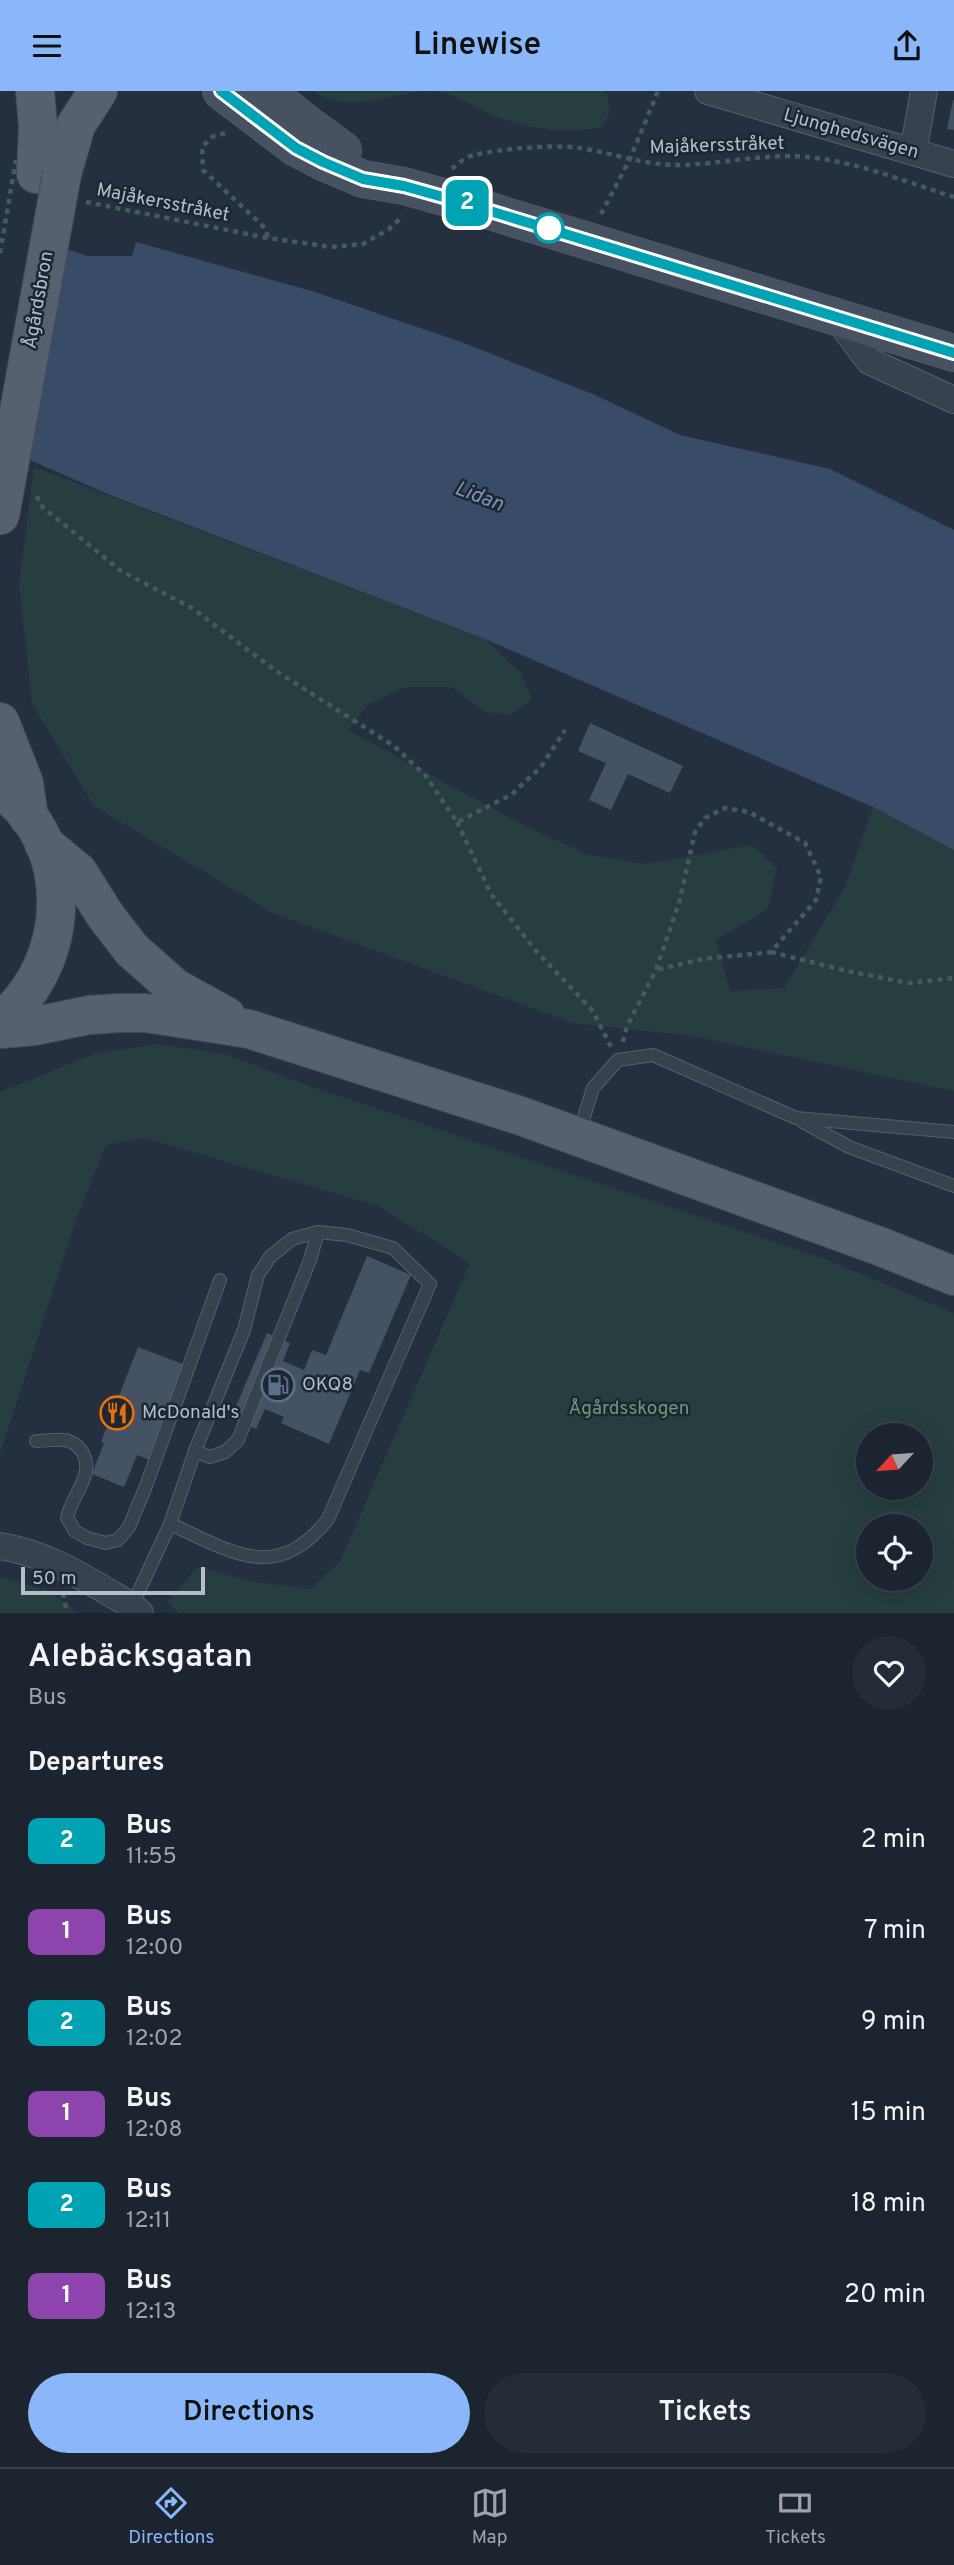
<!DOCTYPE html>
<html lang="en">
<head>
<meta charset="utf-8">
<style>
  body { margin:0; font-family:Overpass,sans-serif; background:#242c37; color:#f1f3f6; height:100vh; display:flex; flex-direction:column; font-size:26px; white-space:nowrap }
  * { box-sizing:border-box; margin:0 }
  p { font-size:23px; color:#a0a4aa }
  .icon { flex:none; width:38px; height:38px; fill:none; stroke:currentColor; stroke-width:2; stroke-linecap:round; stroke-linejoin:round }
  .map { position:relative; height:1522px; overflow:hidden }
  .side { display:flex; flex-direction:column; background:#1b242f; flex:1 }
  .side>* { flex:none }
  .badge { padding:0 14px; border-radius:10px; font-size:24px; line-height:46px }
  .needle { width:46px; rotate:244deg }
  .buttons { position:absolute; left:856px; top:1332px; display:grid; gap:14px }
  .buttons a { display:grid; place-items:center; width:77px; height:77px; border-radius:50%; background:#1b242f; box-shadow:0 7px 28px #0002,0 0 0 2px #39414b; font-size:35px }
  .scale { position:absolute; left:21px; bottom:18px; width:184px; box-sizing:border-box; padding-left:7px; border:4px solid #b4bdca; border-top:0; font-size:19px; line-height:24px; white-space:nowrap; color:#b4bdca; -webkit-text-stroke:5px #1d2734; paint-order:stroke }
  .map>.badge { position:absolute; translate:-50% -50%; box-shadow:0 0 0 4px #fff }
  h2 { padding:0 28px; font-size:26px; line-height:63px }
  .round { display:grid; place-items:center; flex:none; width:74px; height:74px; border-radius:37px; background:#242c37 }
  .head { display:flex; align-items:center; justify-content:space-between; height:119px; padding:0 28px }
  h1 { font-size:33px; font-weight:600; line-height:52px }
  .primary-button { display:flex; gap:14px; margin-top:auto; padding:14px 28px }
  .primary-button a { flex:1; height:80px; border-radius:42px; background:#89b7fa; color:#111; font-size:28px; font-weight:600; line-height:80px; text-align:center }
  .primary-button a+a { background:#242c37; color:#f1f3f6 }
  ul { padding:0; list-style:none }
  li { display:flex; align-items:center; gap:21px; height:91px; padding:0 28px }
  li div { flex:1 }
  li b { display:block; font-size:26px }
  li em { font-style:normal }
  li .badge { min-width:77px; font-weight:700; text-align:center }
  header { display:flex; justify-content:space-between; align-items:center; height:91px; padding:0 28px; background:#89b7fa; color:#111; font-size:32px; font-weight:600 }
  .menu { display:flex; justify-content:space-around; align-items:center; height:98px; border-top:2px solid #39414b; background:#1b242f; font-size:19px; color:#a0a4aa }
  .menu a { display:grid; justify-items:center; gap:4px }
  .menu .active { color:#89b7fa }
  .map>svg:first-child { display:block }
  .green { fill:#263e40; fill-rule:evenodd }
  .water { fill:#384c67 }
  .pier { fill:#24303f }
  .building { fill:#455263 }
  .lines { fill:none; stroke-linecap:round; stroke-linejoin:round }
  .lane-casing { stroke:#56606d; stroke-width:14 }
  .street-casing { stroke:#56606d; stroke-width:28 }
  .secondary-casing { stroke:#56606d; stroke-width:38 }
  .primary-casing { stroke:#414b58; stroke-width:40 }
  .path { stroke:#445b5d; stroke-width:4.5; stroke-dasharray:5 5; stroke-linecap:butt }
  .lane { stroke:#38424f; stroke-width:12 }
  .street { stroke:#38424f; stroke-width:26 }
  .secondary { stroke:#465162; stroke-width:37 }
  .primary { stroke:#56616f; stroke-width:38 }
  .primary-bridge-casing { stroke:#414b58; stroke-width:40; stroke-linecap:butt }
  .path-bridge { stroke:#445b5d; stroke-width:4.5; stroke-dasharray:5 5; stroke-linecap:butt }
  .primary-bridge { stroke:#56616f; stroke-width:38 }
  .line-casing { stroke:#fff; stroke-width:16 }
  .line { stroke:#00a3b4; stroke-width:10 }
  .stop-dot { fill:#fff; stroke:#00a3b4; stroke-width:3.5 }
  .labels { text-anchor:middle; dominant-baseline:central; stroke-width:5; stroke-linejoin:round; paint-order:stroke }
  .street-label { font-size:19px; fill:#b4bdca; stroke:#1d2734 }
  .poi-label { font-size:19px; fill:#b4bdca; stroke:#1d2734; text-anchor:start }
  .park-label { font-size:19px; fill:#6b9b75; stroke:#1d2734 }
  .water-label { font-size:21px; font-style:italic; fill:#7c94b2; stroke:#1d2734 }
</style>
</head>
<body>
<header><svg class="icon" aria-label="menu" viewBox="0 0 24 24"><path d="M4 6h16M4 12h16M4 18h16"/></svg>Linewise<svg class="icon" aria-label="share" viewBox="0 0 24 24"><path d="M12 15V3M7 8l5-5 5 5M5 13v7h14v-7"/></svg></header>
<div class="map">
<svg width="954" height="1522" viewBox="0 0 954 1522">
  <rect width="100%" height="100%" fill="#24303f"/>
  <!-- green -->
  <g class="green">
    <path d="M313 0H421C385 6 345 22 313 0Z"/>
    <path d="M430 0H603L607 4 610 22 602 36C568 44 522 37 490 23 467 13 457 1 430 0Z"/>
    <path d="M34 376 485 548 521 582 532 609 510 624 484 621 452 596H406L368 613 348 639 531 738 587 763 645 773 752 754 777 777 768 818 716 849 730 900 784 897 845 796 873 716 954 759V1000L692 945 573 932 273 822 94 715 32 613 19 494Z"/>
    <path d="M158 953 225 963 315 997 825 1168 954 1222V1522H178L167 1510 198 1476 254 1491 311 1498 340 1470 470 1172 378 1115 144 1047 106 1054 76 1129 0 1363V1001L96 962ZM868 1344H920V1396H868ZM868 1435H920V1488H868Z"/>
    <path d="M0 1486 47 1499 79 1522H0Z"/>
  </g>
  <!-- water -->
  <path class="water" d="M0 135 87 165H132L136 151 315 201 464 252 595 304 680 344 830 378 954 439V759L873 716 485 548 110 404 0 356Z"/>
  <!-- pier -->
  <path class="pier" d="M0 131 67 154 0 360Z"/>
  <!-- building -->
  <g class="building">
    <path d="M953 9H954V39L947 38Z"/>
    <path d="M590 632 683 675 670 702 628 683 611 719 589 709 606 672 578 660Z"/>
    <path d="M367 1165 411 1184 369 1282 360 1279 329 1353 281 1332 284 1326 265 1318 256 1338 231 1327 267 1242 290 1252 283 1270 304 1279 312 1259 326 1264Z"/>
    <path d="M138 1256 193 1277 156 1371 137 1364 124 1396 92 1383 104 1352 101 1351Z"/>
  </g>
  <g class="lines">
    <defs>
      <g id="lane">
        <path d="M803 1031 849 1056 954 1095"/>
        <path d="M579 1042 593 997 618 969 653 964 796 1027 954 1041"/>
        <path d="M36 1350C45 1350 60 1347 69 1350 84 1356 90 1373 84 1387 79 1402 71 1410 67 1427L75 1440 87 1447 106 1452 118 1449 129 1436 146 1395 220 1189"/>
        <path d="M195 1360 210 1366 225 1361 238 1349 310 1169 318 1141"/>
        <path d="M132 1515 170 1433 195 1360 244 1239 258 1184 270 1166 292 1148 318 1141 347 1144 393 1157 430 1193 328 1428C276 1494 231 1460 170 1433"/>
      </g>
      <g id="street">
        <path d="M708 0 954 73"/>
        <path d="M913 61 924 0"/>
        <path d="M837 227 869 270 954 309"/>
        <path d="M0 1455C48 1462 91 1491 132 1515L140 1522"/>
      </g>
      <g id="secondary">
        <path d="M221 0 296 57 323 71 363 88 404 95 454 109 954 262"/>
        <path d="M266 0 310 35 343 59"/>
      </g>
      <g id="primary">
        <path d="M35 0 38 36 36 83"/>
        <path d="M62 83 76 34 98 0"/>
        <path d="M0 631 24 692 29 727"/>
        <path d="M0 698C78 752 72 874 0 930"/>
        <path d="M44 753 78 781 105 824 132 859 175 897 226 925"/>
        <path d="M0 938 35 935 89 924 119 922H146L249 938 518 1024 879 1155 954 1185"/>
      </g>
    </defs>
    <!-- lane casing -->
    <use href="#lane" class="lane-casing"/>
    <!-- street casing -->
    <use href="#street" class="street-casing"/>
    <!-- secondary casing -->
    <use href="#secondary" class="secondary-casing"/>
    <!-- primary casing -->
    <use href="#primary" class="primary-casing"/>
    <!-- path -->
    <g class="path">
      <path d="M225 42 212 46 202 56 203 79 265 137 268 146"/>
      <path d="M452 78C458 72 466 66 474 64 499 58 555 53 580 57 617 63 645 75 684 74 727 72 773 61 816 67 863 73 909 92 954 106"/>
      <path d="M86 111 268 147 331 156 363 153 389 138 403 125"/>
      <path d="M601 123 630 68 658 0"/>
      <path d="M37 405 40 414 121 480 192 517 276 580 394 655 425 684 457 731 511 704 541 676 565 639"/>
      <path d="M457 731 491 803 537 861 593 920 611 956"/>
      <path d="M771 861 847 880 909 892 954 887"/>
      <path d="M623 951 627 935 656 879 679 812 695 741 705 727 725 717 749 721 805 752 821 786 816 809 771 861 702 868 656 879"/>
      <path d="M63 1502 67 1522"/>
    </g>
    <!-- lane -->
    <use href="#lane" class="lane"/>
    <!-- street -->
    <use href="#street" class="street"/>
    <!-- secondary -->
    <use href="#secondary" class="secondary"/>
    <!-- primary -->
    <use href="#primary" class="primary"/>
    <defs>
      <path id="primary-bridge" d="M0 425 62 83"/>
    </defs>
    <!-- primary-bridge casing -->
    <use href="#primary-bridge" class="primary-bridge-casing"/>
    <!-- path-bridge -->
    <path class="path-bridge" d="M0 162 16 69"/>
    <!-- primary-bridge -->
    <use href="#primary-bridge" class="primary-bridge"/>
  </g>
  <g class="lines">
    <defs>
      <path id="line" d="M221 0 296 57 323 71 363 88 404 95 454 109 954 262"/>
    </defs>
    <!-- line casing -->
    <use href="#line" class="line-casing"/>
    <!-- line -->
    <use href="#line" class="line"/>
  </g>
  <!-- icons -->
  <defs>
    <symbol id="fuel-ring" viewBox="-11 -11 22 22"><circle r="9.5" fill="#1d2734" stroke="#5c6f8a" stroke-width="1.5"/><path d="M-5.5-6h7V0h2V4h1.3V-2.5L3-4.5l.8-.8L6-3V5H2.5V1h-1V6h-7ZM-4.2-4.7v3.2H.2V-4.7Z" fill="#5c6f8a"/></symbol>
    <symbol id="restaurant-ring" viewBox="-11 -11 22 22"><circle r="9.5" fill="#1d2734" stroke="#e8710a" stroke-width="1.5"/><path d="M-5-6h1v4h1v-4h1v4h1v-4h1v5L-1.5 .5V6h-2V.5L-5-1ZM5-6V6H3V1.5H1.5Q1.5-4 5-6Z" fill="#e8710a"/></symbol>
  </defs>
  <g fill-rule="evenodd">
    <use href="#fuel-ring" x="259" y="1275" width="38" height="38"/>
    <use href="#restaurant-ring" x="98" y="1303" width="38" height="38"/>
  </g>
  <!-- markers -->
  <circle class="stop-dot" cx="549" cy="137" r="14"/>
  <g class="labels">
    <!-- street labels -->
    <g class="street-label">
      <text transform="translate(851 43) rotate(16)">Ljunghedsvägen</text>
      <text transform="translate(717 55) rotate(-2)">Majåkersstråket</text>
      <text transform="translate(163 112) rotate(11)">Majåkersstråket</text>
      <text transform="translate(39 209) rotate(-80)">Ågårdsbron</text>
    </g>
    <!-- poi labels -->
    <g class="poi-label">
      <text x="302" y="1294">OKQ8</text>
      <text x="142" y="1322">McDonald's</text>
    </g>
    <!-- park labels -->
    <g class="park-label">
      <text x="629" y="1318">Ågårdsskogen</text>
    </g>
    <!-- water labels -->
    <g class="water-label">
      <text transform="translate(479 406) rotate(21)">Lidan</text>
    </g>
  </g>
</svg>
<div class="buttons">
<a><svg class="needle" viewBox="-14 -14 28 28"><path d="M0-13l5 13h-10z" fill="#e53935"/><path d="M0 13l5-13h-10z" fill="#a0a4aa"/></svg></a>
<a><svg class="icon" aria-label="locate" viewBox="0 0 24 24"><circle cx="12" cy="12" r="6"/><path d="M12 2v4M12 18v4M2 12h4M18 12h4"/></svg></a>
</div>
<div class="scale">50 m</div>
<b class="badge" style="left:467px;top:112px;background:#00a3b4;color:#fff">2</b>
</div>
<section class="side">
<div class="head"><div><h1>Alebäcksgatan</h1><p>Bus</p></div><a class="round"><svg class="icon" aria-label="heart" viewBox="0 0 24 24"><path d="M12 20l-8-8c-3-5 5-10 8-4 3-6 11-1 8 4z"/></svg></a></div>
<h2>Departures</h2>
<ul>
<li><span class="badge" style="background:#00a3b4;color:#fff">2</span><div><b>Bus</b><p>11:55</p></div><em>2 min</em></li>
<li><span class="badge" style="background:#8e44ad;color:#fff">1</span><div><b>Bus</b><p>12:00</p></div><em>7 min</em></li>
<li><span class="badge" style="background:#00a3b4;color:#fff">2</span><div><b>Bus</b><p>12:02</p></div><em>9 min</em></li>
<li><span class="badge" style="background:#8e44ad;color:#fff">1</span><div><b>Bus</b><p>12:08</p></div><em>15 min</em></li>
<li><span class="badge" style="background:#00a3b4;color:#fff">2</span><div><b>Bus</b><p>12:11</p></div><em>18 min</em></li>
<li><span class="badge" style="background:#8e44ad;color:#fff">1</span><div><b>Bus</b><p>12:13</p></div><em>20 min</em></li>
</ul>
<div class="primary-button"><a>Directions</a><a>Tickets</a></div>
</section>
<nav class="menu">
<a class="active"><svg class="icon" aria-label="directions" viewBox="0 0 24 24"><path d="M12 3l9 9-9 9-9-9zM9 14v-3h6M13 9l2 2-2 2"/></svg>Directions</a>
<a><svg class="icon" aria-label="map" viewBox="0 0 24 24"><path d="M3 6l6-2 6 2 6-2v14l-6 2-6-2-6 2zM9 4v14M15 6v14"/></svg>Map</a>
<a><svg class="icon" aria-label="tickets" viewBox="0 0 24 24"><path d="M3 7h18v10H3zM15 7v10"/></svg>Tickets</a>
</nav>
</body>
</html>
